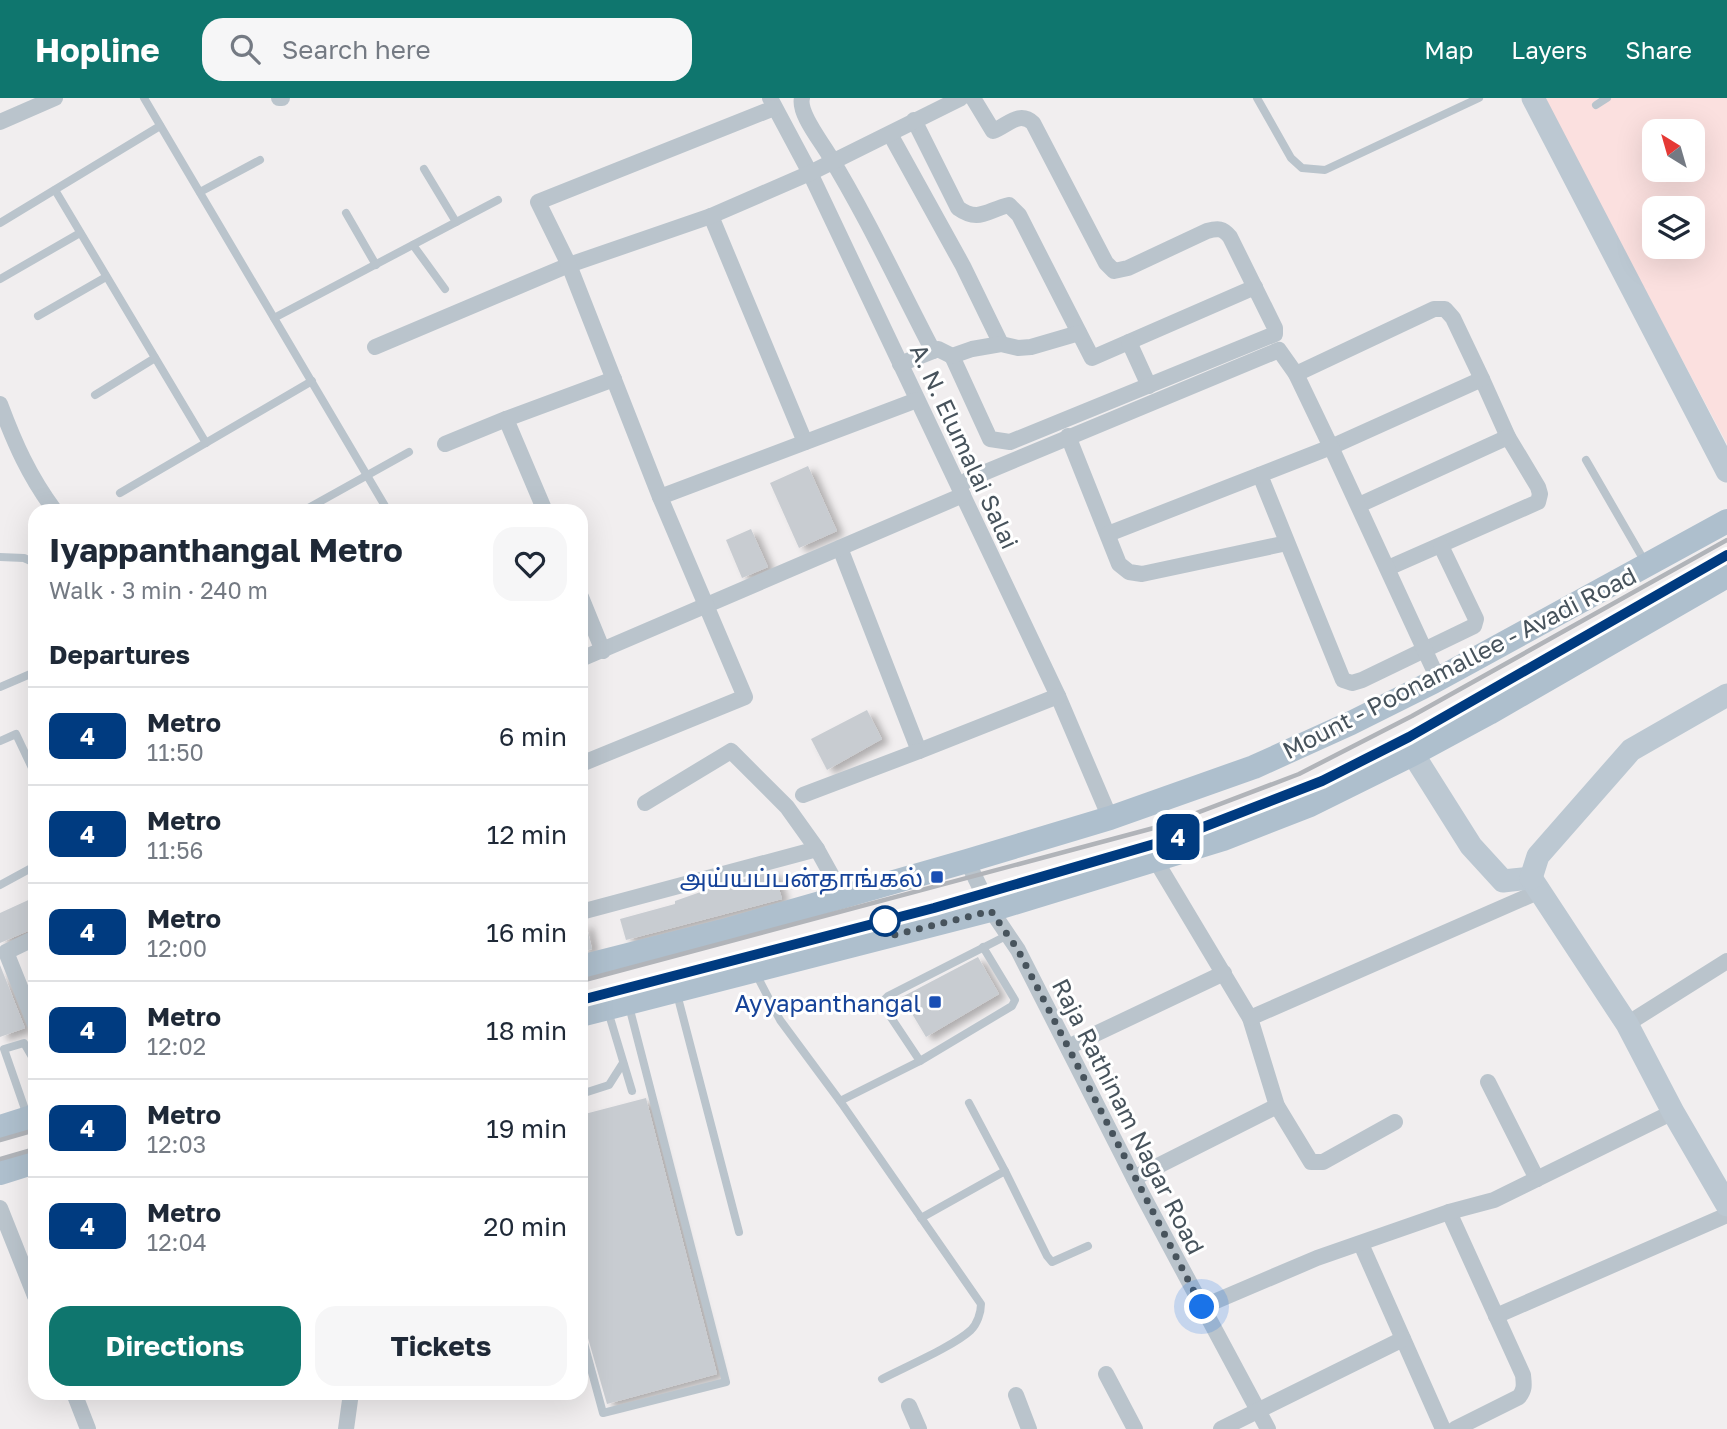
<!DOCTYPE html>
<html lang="en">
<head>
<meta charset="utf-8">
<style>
  body { margin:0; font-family:"Golos Text","Noto Sans Tamil",sans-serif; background:#f6f6f7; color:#1f2937; height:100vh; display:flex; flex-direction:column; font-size:26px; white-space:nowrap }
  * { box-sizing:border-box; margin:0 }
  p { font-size:23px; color:#747a83 }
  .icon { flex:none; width:38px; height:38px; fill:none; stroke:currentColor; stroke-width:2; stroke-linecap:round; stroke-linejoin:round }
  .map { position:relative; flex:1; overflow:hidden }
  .details { position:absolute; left:28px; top:406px; width:560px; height:896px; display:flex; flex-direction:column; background:#fff; border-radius:21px; box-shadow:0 7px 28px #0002 }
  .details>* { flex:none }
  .badge { padding:0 14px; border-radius:10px; font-size:24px; line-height:46px }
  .needle { width:46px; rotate:323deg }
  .buttons { position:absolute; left:1642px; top:21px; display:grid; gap:14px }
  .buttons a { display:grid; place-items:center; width:63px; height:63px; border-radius:14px; background:#fff; box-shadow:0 7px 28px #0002; font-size:35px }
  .you { position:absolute; width:35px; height:35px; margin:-18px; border:5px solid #fff; border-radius:50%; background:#1a73e8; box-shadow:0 0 0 10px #1a73e833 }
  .map>.badge { position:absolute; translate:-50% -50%; box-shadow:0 0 0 4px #fff }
  h2 { padding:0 21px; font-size:26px; line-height:63px }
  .round { display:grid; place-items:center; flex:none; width:74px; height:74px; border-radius:21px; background:#f6f6f7 }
  .headline { display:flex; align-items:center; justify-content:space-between; height:119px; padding:0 21px }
  h1 { font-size:33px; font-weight:700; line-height:52px }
  .button { display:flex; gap:14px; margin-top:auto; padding:14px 21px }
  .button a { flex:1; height:80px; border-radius:21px; background:#0f766e; color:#fff; font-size:28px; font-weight:700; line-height:80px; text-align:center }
  .button a+a { background:#f6f6f7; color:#1f2937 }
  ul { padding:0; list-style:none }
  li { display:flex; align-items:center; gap:21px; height:98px; padding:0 21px; border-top:2px solid #e0e1e3 }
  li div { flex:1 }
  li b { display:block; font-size:26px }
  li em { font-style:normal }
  li .badge { min-width:77px; font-weight:700; text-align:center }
  header { display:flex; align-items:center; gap:42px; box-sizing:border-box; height:98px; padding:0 35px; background:#0f766e; color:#fff }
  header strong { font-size:33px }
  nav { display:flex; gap:38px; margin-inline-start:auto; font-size:24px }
  .search { width:490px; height:63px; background:#f6f6f7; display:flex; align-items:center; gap:18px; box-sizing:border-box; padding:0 24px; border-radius:21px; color:#747a83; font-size:26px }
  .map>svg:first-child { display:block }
  .medical { fill:#fbe0df; fill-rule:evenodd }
  .building { fill:#c8ccd1; filter:url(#shadow) }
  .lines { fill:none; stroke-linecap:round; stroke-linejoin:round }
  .lane { stroke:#bac4cc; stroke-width:8 }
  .street { stroke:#bac4cc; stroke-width:16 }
  .secondary { stroke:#bcc8d2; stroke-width:23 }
  .primary { stroke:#aebfcd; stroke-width:24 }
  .rail { stroke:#b1b4b9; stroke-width:4.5 }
  .line-casing { stroke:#fff; stroke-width:16 }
  .line { stroke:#003b80; stroke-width:10 }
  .walk { stroke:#47535c; stroke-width:7; stroke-dasharray:0 12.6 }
  .transit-dot { fill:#1a4fb4; stroke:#fff; stroke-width:2.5 }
  .stop-dot { fill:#fff; stroke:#003b80; stroke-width:3.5 }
  .labels { text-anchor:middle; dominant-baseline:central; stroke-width:6; stroke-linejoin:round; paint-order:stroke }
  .street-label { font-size:24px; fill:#47535c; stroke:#fff }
  .transit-label { font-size:24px; fill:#164399; stroke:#fff; text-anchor:end }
</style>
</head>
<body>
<header>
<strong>Hopline</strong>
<div class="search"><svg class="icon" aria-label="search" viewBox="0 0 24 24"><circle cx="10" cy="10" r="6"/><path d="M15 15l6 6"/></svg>Search here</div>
<nav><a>Map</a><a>Layers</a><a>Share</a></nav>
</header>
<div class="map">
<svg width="1727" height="1331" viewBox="0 0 1727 1331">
  <defs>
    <filter id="shadow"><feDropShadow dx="7" dy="4" stdDeviation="3.5" flood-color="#0004"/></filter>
  </defs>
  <rect width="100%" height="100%" fill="#f1eeef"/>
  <!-- medical -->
  <path class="medical" d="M1543 0H1727V346ZM1654 33H1692V72H1654ZM1654 110H1692V149H1654Z"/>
  <!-- building -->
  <g class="building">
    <path d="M808 368 837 433 799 450 770 385Z"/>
    <path d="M751 431 768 469 742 480 726 442Z"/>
    <path d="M867 612 882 641 827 672 811 641Z"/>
    <path d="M774 773 782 801 626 842 620 821 675 806V803L712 790Z"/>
    <path d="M35 799V830L0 845V815Z"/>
    <path d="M581 826H586L592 851 581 854Z"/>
    <path d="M978 859 999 896 926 939 902 899Z"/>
    <path d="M0 867 25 930 0 939Z"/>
    <path d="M646 1000 717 1276 607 1306 581 1216V1017Z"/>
  </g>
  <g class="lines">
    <!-- lane -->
    <g class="lane">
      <path d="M144 0 388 413"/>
      <path d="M1257 0 1291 60 1302 70 1325 72 1479 0"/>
      <path d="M1596 7 1607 0"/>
      <path d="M424 71 456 124"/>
      <path d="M55 92 206 345"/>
      <path d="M200 94 260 62"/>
      <path d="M346 115 376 167"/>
      <path d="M0 125 160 28"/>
      <path d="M413 147 445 191"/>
      <path d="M0 181 80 135"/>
      <path d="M38 218 106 179"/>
      <path d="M274 220 498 102"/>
      <path d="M95 297 155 260"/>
      <path d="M1586 362 1645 464"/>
      <path d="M120 395 312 283"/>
      <path d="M303 413 409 354"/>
      <path d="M0 459 24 460 35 465"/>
      <path d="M0 589 35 574"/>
      <path d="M0 643 16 636 33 672 35 671"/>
      <path d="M0 787 35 768"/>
      <path d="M756 876 780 922 840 1003 920 963 1012 908 1015 902 983 849"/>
      <path d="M677 896 739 1134"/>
      <path d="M608 913 632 993"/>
      <path d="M920 963 884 909 883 903 888 898 1008 837"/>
      <path d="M581 996 609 987 623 965"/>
      <path d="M840 1003 981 1206C981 1215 977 1226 971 1232 954 1248 905 1269 882 1281"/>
      <path d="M969 1005 1005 1073"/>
      <path d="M27 1017 4 951 24 945 35 964"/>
      <path d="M921 1120 1005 1073 1047 1158 1052 1164 1088 1148"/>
      <path d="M581 1234 603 1315 726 1284 629 908"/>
    </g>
    <!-- street -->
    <g class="street">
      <path d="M279 0H282"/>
      <path d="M770 0 810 75 1058 598 1110 720"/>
      <path d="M802 0C798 15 821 43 829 57 867 119 899 188 933 253"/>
      <path d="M914 22 958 110C979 125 987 112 1009 107L1019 117 1092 260 1255 189"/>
      <path d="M0 24 55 0"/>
      <path d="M890 36 963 168 1001 246"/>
      <path d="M711 118 805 344"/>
      <path d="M1129 244 1149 288"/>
      <path d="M375 249 569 167 711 118 810 75 961 0"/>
      <path d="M952 258 990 341 1010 344 1275 236V230L1230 139C1223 130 1218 130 1207 133L1128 170 1114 173 1106 165 1033 25C1019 12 1007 28 993 33L973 0"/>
      <path d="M900 266 938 251 952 258 972 251 1001 246 1018 250 1031 249 1079 235"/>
      <path d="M1296 276 1331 349 1482 281 1508 339 1538 389 1540 396 1538 404 1388 470"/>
      <path d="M0 306C15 346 29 378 55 413"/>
      <path d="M1068 338 1119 466 1129 474 1142 476 1287 445"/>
      <path d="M445 346 506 321"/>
      <path d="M1260 377 1343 582 1352 585 1362 582 1474 528 1476 521 1441 448"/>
      <path d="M959 388 969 381 1279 252 1296 276 1434 211H1445L1453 220 1482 281"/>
      <path d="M660 399 917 302"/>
      <path d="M1359 407 1508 339"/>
      <path d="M545 413 506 321 614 281"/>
      <path d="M1108 436 1331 349 1438 581"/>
      <path d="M840 450 919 653 1058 598"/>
      <path d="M581 499 603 553"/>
      <path d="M581 561 963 397"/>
      <path d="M581 666 745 599 660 399 569 167 538 104 774 10"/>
      <path d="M803 697 919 653"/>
      <path d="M817 751 843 798"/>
      <path d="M967 763 991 812 1018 852 1142 1096 1268 1331"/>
      <path d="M1156 763 1250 920 1277 1008 1311 1064H1323L1395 1024"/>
      <path d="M581 814 817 751 787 709 731 653 645 705"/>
      <path d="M35 840 6 854 35 926"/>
      <path d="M1250 920 1540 793"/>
      <path d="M1627 926 1727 863"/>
      <path d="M1068 949 1224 875"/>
      <path d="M1488 984 1537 1081"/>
      <path d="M1134 1080 1277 1008"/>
      <path d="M0 1110 35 1198"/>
      <path d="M1449 1114 1523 1277C1524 1287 1525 1291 1519 1299L1455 1331"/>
      <path d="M1361 1146 1443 1331"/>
      <path d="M1202 1209 1317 1160 1449 1114 1494 1102 1673 1014"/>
      <path d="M1496 1218 1727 1117"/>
      <path d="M1106 1276 1135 1331"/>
      <path d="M74 1295 88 1331"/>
      <path d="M1016 1297 1029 1331"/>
      <path d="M909 1308 919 1331"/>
      <path d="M346 1331 351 1295"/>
      <path d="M1221 1331 1403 1241"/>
    </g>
    <!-- secondary -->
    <g class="secondary">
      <path d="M1533 0 1727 373"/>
      <path d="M1413 656 1471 748 1503 783 1531 780"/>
      <path d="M1531 780 1627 926 1673 1014 1727 1107"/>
      <path d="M1531 780 1538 758 1631 652 1727 597"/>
    </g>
    <!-- primary -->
    <g class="primary">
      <path d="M581 869 723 833 967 763 1110 720 1254 669 1351 625 1433 584 1727 423"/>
      <path d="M581 917 991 812 1223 741 1310 707 1413 656 1489 615 1727 478"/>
      <path d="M0 1029 35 1018"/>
      <path d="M0 1075 35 1064"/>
    </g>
    <!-- rail -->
    <g class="rail">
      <path d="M581 883 1165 727 1299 676 1412 618 1727 442"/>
      <path d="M581 902 934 810 1176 740 1323 683 1409 639 1727 457"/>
      <path d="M0 1042 35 1032"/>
      <path d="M0 1061 35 1051"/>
    </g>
  </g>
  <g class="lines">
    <defs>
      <path id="line" d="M581 902 934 810 1175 740 1322 683 1409 639 1727 457"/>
    </defs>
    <!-- line casing -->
    <use href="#line" class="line-casing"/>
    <!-- line -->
    <use href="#line" class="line"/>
    <!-- walk -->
    <path class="walk" d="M885 823 886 839 991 813 1018 852 1202 1209"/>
  </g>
  <!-- markers -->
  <g class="transit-dot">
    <rect x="930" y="772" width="14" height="14" rx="3.5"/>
    <rect x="928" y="897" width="14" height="14" rx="3.5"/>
  </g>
  <circle class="stop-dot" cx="885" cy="823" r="14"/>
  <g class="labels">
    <!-- street labels -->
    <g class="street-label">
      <text transform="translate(965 348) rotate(65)">A. N. Elumalai Salai</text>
      <text transform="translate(1459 564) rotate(-27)">Mount - Poonamallee - Avadi Road</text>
      <text transform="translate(1129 1018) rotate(63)">Raja Rathinam Nagar Road</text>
    </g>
    <!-- transit labels -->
    <g class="transit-label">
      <text x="923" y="779">அய்யப்பன்தாங்கல்</text>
      <text x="921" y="904">Ayyapanthangal</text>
    </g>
  </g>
</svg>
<div class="buttons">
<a><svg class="needle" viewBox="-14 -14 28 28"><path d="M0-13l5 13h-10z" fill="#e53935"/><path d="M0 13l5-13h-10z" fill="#747a83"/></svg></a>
<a><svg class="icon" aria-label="layers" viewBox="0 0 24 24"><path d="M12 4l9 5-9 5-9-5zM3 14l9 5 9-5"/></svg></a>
</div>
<div class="you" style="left:1202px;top:1209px"></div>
<b class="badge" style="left:1178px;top:739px;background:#003b80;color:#fff">4</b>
<section class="details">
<div class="headline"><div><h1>Iyappanthangal Metro</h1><p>Walk · 3 min · 240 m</p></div><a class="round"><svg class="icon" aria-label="heart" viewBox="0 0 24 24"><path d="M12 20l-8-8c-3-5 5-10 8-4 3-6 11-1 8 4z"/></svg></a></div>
<h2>Departures</h2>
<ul>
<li><span class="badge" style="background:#003b80;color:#fff">4</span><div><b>Metro</b><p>11:50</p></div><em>6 min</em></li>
<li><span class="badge" style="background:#003b80;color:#fff">4</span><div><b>Metro</b><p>11:56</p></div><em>12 min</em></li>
<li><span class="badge" style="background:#003b80;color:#fff">4</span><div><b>Metro</b><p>12:00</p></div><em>16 min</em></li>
<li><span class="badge" style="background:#003b80;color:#fff">4</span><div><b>Metro</b><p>12:02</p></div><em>18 min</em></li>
<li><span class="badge" style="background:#003b80;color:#fff">4</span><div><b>Metro</b><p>12:03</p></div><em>19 min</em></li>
<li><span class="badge" style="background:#003b80;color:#fff">4</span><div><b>Metro</b><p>12:04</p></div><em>20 min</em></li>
</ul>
<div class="button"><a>Directions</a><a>Tickets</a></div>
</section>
</div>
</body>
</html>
